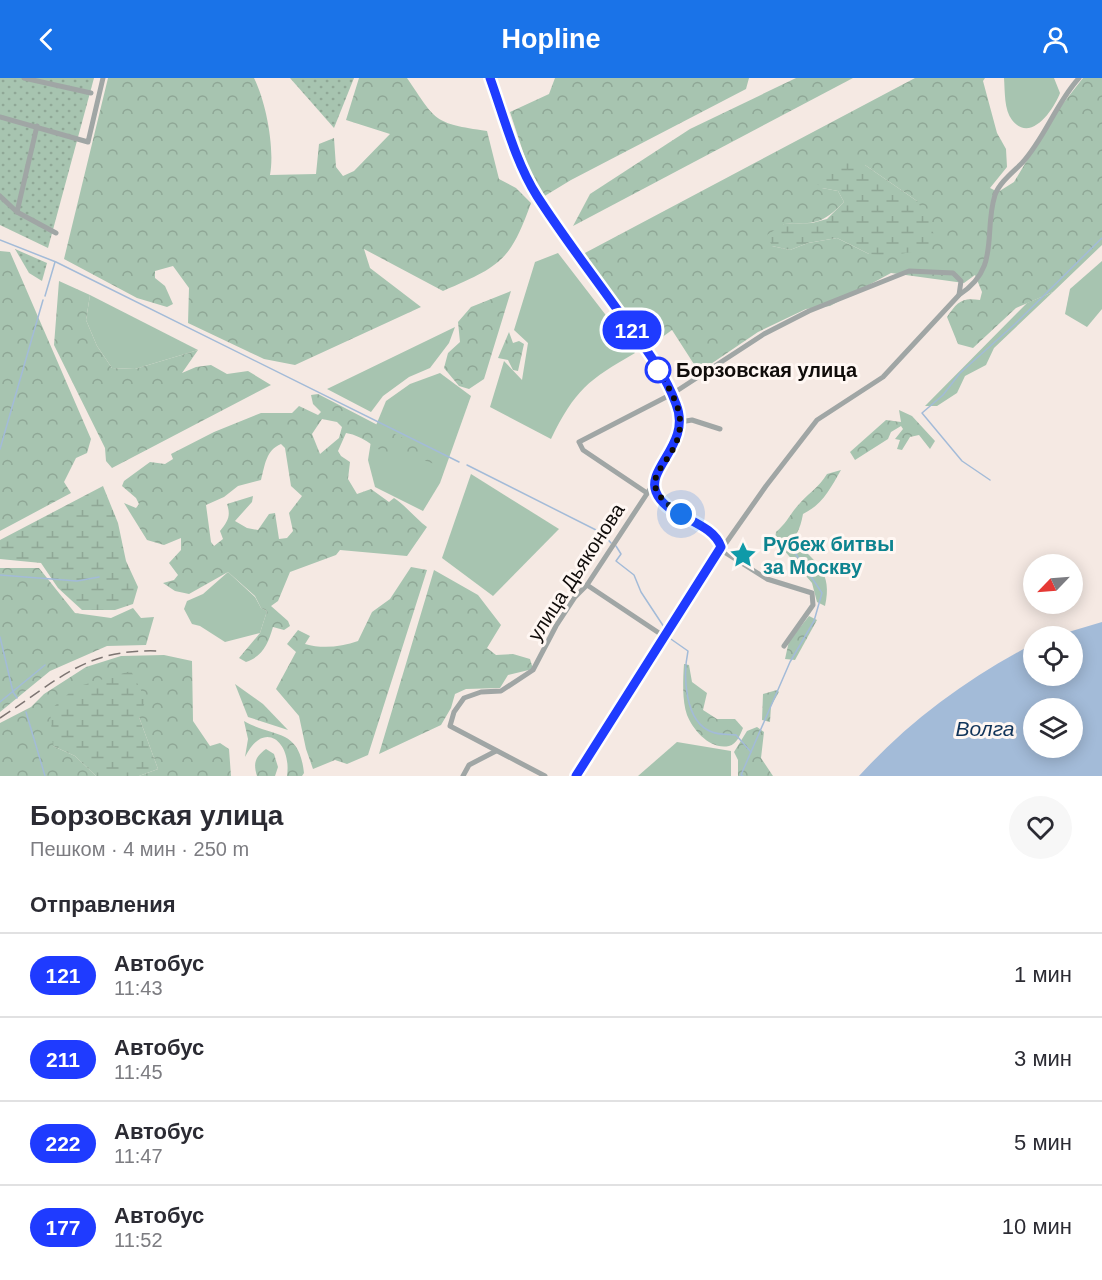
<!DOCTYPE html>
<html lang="ru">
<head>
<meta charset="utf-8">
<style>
  body { margin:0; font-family:Helvetica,sans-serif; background:#f7f7f7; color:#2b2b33; height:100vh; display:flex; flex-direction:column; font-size:22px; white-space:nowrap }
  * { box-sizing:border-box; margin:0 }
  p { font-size:20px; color:#7c7c81 }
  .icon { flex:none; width:33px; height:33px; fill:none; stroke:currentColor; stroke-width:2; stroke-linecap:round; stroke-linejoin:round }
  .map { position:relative; height:698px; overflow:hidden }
  .panel { display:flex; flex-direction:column; background:#fff; flex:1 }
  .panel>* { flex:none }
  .badge { padding:0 12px; border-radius:20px; font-size:21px; line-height:39px }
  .needle { width:39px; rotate:245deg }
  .buttons { position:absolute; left:1023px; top:476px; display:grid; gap:12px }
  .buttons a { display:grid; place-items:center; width:60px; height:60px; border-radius:50%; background:#fff; box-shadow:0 3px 15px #0003; font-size:30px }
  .you { position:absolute; width:30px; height:30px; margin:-15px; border:4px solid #fff; border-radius:50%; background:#1a73e8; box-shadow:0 0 0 9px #1a73e833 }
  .map>.badge { position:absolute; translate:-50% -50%; box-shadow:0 0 0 3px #fff }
  h2 { padding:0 30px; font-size:22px; line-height:54px }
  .round { display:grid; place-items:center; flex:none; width:63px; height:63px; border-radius:32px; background:#f7f7f7 }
  .summary { display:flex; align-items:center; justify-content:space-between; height:102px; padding:0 30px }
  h1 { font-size:28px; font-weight:600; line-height:45px }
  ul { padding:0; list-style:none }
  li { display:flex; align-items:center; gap:18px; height:84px; padding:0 30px; border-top:2px solid #e1e1e2 }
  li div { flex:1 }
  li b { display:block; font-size:22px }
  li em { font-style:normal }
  li .badge { min-width:66px; font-weight:700; text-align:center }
  header { display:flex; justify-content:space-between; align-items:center; height:78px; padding:0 30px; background:#1a73e8; color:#fff; font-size:27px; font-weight:600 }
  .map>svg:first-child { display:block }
  .grass { fill:#a7c4b0 }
  .forest { fill:url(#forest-crowns); fill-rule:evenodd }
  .wetland { fill:url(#wetland-marsh) }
  .garden { fill:url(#garden-dots) }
  .water { fill:#a3bbd8; fill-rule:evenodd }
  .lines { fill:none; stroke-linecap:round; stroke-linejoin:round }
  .stream { stroke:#a3bbd8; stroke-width:1.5 }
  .minor { stroke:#a0a6a5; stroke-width:5 }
  .major { stroke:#616c6b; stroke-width:6 }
  .rail { stroke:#7d7572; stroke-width:1.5; stroke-dasharray:12 6; stroke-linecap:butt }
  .line-casing { stroke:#fff; stroke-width:14 }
  .line { stroke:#1f3bff; stroke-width:9 }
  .walk { stroke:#100c0a; stroke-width:6; stroke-dasharray:0 10.8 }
  .stop-dot { fill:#fff; stroke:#1f3bff; stroke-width:3 }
  .labels { text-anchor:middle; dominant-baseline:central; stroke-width:6; stroke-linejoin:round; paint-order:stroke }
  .stop-label { font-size:20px; font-weight:bold; fill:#100c0a; stroke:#fff7f3; text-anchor:start }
  .culture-label { font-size:20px; font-weight:bold; fill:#0d838f; stroke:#fff7f3; text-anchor:start }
  .street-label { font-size:20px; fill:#100c0a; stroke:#fff7f3 }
  .water-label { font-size:21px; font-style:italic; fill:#103359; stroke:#fff7f3 }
</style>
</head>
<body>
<header><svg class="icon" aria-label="back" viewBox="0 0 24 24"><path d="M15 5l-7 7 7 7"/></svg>Hopline<svg class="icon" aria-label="person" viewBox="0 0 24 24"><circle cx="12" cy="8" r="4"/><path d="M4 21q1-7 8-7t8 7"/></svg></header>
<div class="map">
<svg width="1102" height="698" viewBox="0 0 1102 698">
  <defs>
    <pattern id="forest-crowns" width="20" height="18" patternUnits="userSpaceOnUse" patternTransform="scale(1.5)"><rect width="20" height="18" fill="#a7c4b0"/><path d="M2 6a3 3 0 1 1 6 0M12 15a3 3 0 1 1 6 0" fill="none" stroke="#8fa796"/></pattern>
    <pattern id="wetland-marsh" width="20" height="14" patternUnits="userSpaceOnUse" patternTransform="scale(1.5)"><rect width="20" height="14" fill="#a7c4b0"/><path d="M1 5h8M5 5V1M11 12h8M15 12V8" fill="none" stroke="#8fa796"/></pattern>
    <pattern id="garden-dots" width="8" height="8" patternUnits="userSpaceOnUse" patternTransform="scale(1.5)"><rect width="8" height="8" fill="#a7c4b0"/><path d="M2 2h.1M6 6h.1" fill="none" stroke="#8fa796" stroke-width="1.8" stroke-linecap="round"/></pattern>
  </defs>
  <rect width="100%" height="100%" fill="#f5e9e3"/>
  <!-- grass -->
  <g class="grass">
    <path d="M1004 0H1054L1060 15C1054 31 1031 66 1012 42 1004 32 1005 13 1004 0Z"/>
    <path d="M558 175 635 275C588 302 575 312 551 361L490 329 504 283 522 302 528 265 514 252 535 184Z"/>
    <path d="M1102 183V231L1087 249 1065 236 1070 211Z"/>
    <path d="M1053 214 994 270 986 287 965 298 957 315 937 328H925L1027 225Z"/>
    <path d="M90 217 198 272 135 291 112 290 97 268 86 242Z"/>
    <path d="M455 249 449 265 430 290 409 299 383 318 371 334 327 311Z"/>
    <path d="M440 295 471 318 440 405 423 433 375 409 368 382 372 357 386 323 410 306Z"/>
    <path d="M471 396 559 451 493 518 442 480Z"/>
    <path d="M793 462C816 484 833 494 825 528L817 524 812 505 783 471Z"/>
    <path d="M228 494 255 519 261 530 267 533 260 555 225 564 200 548 192 546 184 531 187 523 203 516Z"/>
    <path d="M677 664 731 673V698H638Z"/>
  </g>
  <!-- forest -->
  <g class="forest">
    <path d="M108 0H254C266 24 275 70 270 97L316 96 319 66 334 60 336 89 343 98 354 93 390 56 346 42 359 0H407C437 44 433 45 487 53L499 101 516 110 531 125C510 184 500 188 443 213L364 171 370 190 421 229 295 287 264 281 188 245 189 210 173 188 155 193V200L165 208 173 226 167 229 137 220 64 181Z"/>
    <path d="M555 0H749L746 11 571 102 543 119 530 95 510 34 549 16Z"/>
    <path d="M796 0H853L573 148 590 116 690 51Z"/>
    <path d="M915 0H985L983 3 997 55 1006 71 1007 89 990 110 998 114 1014 104 1054 37 1083 0H1102V167L1053 214 1016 230 973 270 958 266 947 239C957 224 962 219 980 222L982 214 975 197 964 205 891 195 830 228 806 231 758 254 699 294 672 252 650 268 583 176ZM865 87 917 123 869 176 837 160 808 165 790 172 772 168 784 146C816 145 821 147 844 124L838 113 822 110Z"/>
    <path d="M0 173 10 174 91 361 87 375 76 380 64 404 71 415 0 453Z"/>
    <path d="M59 203 90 217 86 242 97 268 112 290 135 291 198 272 182 295 196 289 211 287 227 296 248 293 271 307 112 390 106 383 105 370 54 267Z"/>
    <path d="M511 213 484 301 469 311 459 308 444 290 448 275 460 264 458 244 471 229Z"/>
    <path d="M509 254 513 265 519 263 524 266 518 293 513 292 508 282 498 280Z"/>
    <path d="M318 316 445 382C432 390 427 382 415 378 408 375 400 381 392 378 374 371 365 358 346 355L338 373 341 378 350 384 348 401 357 416 371 411 389 424 394 420C403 425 416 441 427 449L407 478 340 472 336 477 290 494 278 523 271 528 288 543 290 548 284 552 273 549C268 566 263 578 246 584L239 580 260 555 267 533 261 530 255 518 228 494 189 516 175 513 163 505 174 502 178 497 169 485 181 472V460L164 467 147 462 124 425 136 430 139 426 136 420 122 408 124 403 150 384 165 386 173 381 171 376 214 354 261 335H292L299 328 318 337 321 334 313 326 311 317ZM322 341 337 344 342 349 339 360 320 376 312 356ZM281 366 285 370 291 408 302 418 289 435 293 453 287 460 279 461 275 435 269 436 258 452 247 450 235 443 252 424 253 418 227 426C231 438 228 443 220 453L223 461 214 468 211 464 206 427 224 419 238 408 261 402C265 387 266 372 281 366Z"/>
    <path d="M899 332 912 338 935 363 930 371 919 357 910 359 902 372 897 371 900 362 895 361 903 351 901 348 891 354 888 361 855 382 850 374 886 342 901 344Z"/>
    <path d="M841 392C830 411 823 426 803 436 800 452 796 460 783 471L774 469 776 454C787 445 791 434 801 424 810 414 819 409 827 396Z"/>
    <path d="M411 489 427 492 368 677 347 686 335 682 313 691 306 671 299 638 276 611 296 574 287 566 298 552 310 558 305 566C322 571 341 569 358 563L372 534 390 521Z"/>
    <path d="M0 490H39L75 535 111 540 133 530 141 540 154 539 146 567 107 568 50 593 0 634Z"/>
    <path d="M434 492 478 517 501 547 487 570 496 577 513 576 530 581 533 591 508 597 500 610 466 611 455 616 451 630 441 647 379 676Z"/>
    <path d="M809 538 817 542 795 582 785 581 789 563Z"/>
    <path d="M164 577 192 583 193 643 210 668 220 665 229 671 231 698H139L158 691 139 639 53 668 75 678 96 698H0V645L31 629 44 616 86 589 121 578Z"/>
    <path d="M684 586 689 587 692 604 707 615 703 632 717 641H735L743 650C740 657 737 666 729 668 710 672 693 652 687 637 682 623 683 600 684 586Z"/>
    <path d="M235 606 263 626 288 652 248 639Z"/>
    <path d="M777 612 779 614 771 628 770 644 762 642 763 616Z"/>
    <path d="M244 643C275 661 299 649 304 695L302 698H287C292 664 264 640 245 679L248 661Z"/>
    <path d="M757 649 764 654 761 680 773 698H738V682L734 674 747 653Z"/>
    <path d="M266 671 274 676 278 689 275 698H257C253 685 255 679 266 671Z"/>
  </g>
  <!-- wetland -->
  <g class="wetland">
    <path d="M849 83 865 87 917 123 930 144 936 164 925 172 886 178 869 176 837 160 808 165 790 172 772 168 767 157 784 146 812 145 827 141 844 124 838 113 822 110 816 105 833 89Z"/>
    <path d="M103 408 118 445 126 483 138 509 133 526 115 532H82L58 510 41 485 0 481V462Z"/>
    <path d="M131 593 146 622 139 639 158 691 139 698H96L75 678 53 668 50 632 76 609Z"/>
  </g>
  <!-- garden -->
  <g class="garden">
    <path d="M0 0H94L48 170 0 147Z"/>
    <path d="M290 0H354L334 50Z"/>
    <path d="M15 171 47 185 42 203 29 195Z"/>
  </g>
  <!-- water -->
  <path class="water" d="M1102 544V698H859C909 643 968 600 1033 566L1034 597H1072V558H1055ZM1034 630H1072V669H1034Z"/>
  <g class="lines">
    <!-- stream -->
    <g class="stream">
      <path d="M0 162 56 184 459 384"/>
      <path d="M45 218 55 184"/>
      <path d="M0 371 43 222"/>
      <path d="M467 387 602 455 611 465"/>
      <path d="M990 402 962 383 922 335 943 317 960 295 1015 246 1102 160"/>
      <path d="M616 468 621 476 616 483 634 497 641 514 664 549"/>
      <path d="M0 497 77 503 99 499"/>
      <path d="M0 559 13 614 17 620"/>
      <path d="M668 559 688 573C683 597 684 644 712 654 719 657 729 656 736 657L751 674"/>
      <path d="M0 624 45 587"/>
      <path d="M26 634 45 698"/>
      <path d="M743 698 741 697 790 584 814 543 822 515 791 469"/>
    </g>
    <!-- minor -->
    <g class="minor">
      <path d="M24 0 91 15"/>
      <path d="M0 39 88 64 103 0"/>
      <path d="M0 118 17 134 56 155"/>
      <path d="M17 134 37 48"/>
      <path d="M680 344 692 342 720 351"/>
      <path d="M647 415 583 372 579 364 672 316 764 256 809 233 909 193 953 195 961 203 959 217"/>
      <path d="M587 507 665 559"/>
      <path d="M784 568 813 527 812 515 767 501 721 472 766 408 817 342 883 299 959 217C1001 190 983 155 995 117 999 105 1013 94 1022 85 1045 60 1056 25 1079 0"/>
      <path d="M463 698 469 687 496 673"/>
      <path d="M545 698 450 648 454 634 464 620 481 614 501 613 533 592 556 548 575 519 587 507 654 405"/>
    </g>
    <!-- major -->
    <path class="major" d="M490 0C504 37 514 80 535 114 562 160 596 202 626 244 644 269 666 297 676 326 691 366 646 390 656 414 667 441 712 442 721 469L576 698"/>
    <!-- rail -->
    <path class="rail" d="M0 640C59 602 85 570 160 573"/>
  </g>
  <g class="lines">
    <defs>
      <path id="line" d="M490 0C504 39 515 83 537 118 564 160 595 200 624 241 643 267 665 295 676 326 692 365 646 390 656 414 666 440 712 442 721 469L576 698"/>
    </defs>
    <!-- line casing -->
    <use href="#line" class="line-casing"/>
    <!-- line -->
    <use href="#line" class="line"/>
    <!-- walk -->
    <path class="walk" d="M658 292C667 308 681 326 680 347 678 391 624 398 681 436"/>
  </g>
  <!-- icons -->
  <defs>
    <symbol id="sight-bare" viewBox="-9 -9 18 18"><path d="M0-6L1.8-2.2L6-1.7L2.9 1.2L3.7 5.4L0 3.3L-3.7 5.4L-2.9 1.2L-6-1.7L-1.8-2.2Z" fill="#0f9aa8" stroke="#fff7f3" stroke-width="2.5" paint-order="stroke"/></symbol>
  </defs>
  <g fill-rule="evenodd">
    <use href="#sight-bare" x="724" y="458" width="38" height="38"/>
  </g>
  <!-- markers -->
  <circle class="stop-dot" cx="658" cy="292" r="12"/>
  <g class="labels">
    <!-- stop labels -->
    <g class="stop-label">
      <text x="676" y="292">Борзовская улица</text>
    </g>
    <!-- culture labels -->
    <g class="culture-label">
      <text x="763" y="466">Рубеж битвы<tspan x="763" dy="23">за Москву</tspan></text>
    </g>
    <!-- street labels -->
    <g class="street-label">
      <text transform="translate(576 494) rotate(-57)">улица Дьяконова</text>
    </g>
    <!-- water labels -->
    <g class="water-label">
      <text x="985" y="650">Волга</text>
    </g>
  </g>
</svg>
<div class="buttons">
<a><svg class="needle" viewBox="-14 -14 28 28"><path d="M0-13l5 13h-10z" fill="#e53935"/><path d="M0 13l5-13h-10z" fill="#7c7c81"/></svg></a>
<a><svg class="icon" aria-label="locate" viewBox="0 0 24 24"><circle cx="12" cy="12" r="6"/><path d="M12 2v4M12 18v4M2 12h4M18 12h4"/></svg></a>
<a><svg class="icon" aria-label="layers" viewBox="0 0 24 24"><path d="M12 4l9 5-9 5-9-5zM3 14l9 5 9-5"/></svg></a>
</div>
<div class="you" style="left:681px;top:436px"></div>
<b class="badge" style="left:632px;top:252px;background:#1f3bff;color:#fff">121</b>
</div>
<section class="panel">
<div class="summary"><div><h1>Борзовская улица</h1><p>Пешком · 4 мин · 250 m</p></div><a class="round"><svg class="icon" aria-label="heart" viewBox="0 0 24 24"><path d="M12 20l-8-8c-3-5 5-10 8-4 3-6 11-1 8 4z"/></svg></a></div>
<h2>Отправления</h2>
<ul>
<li><span class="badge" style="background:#1f3bff;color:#fff">121</span><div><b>Автобус</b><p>11:43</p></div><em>1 мин</em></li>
<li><span class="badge" style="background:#1f3bff;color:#fff">211</span><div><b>Автобус</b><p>11:45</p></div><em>3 мин</em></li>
<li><span class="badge" style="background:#1f3bff;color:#fff">222</span><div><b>Автобус</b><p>11:47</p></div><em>5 мин</em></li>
<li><span class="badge" style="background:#1f3bff;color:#fff">177</span><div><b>Автобус</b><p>11:52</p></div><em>10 мин</em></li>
</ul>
</section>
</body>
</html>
